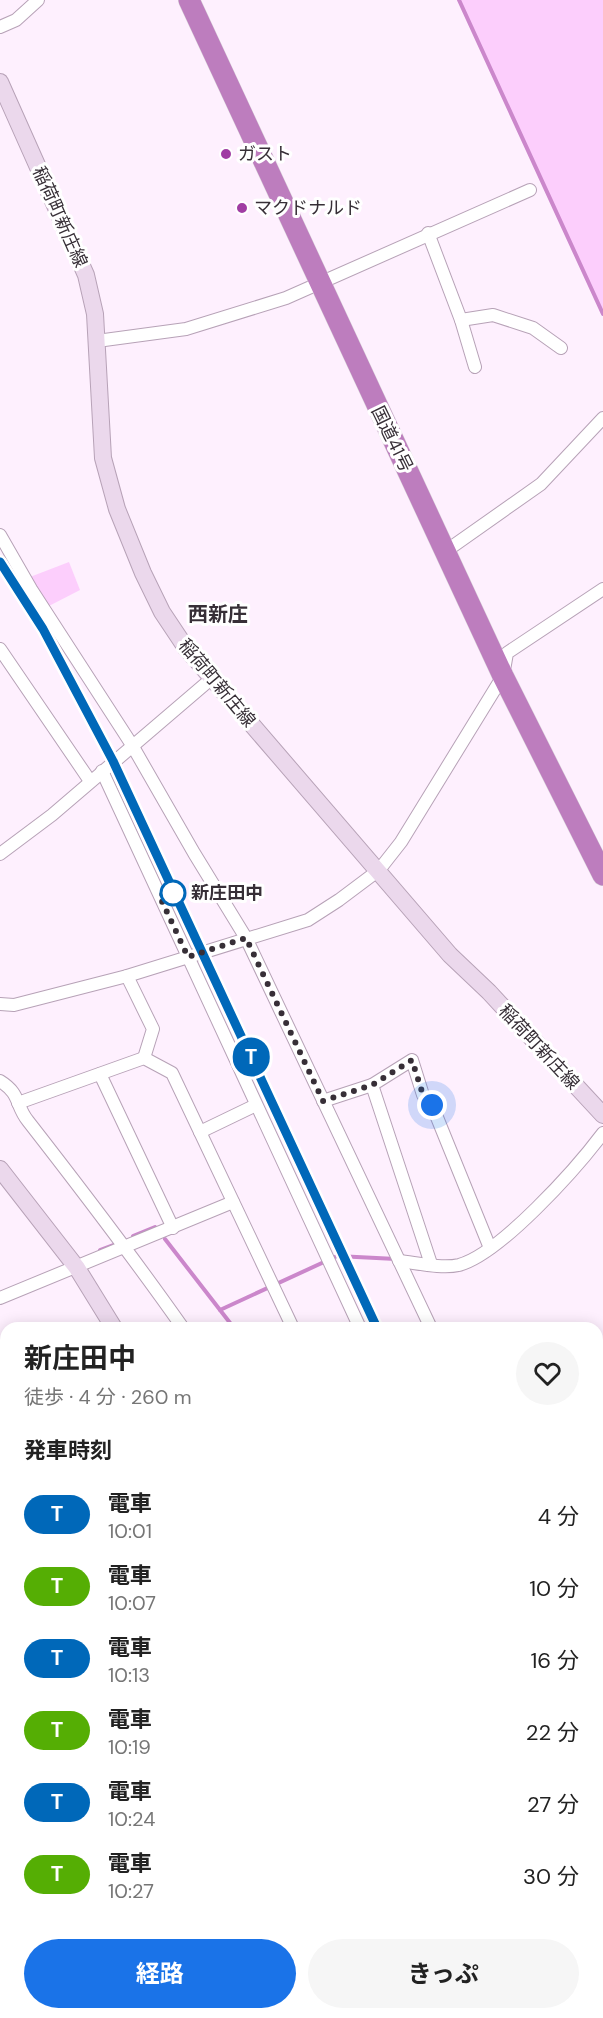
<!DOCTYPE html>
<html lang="ja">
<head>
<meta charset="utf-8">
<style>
  body { margin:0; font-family:"DM Sans","Noto Sans JP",sans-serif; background:#f6f6f6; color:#222; height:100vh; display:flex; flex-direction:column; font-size:22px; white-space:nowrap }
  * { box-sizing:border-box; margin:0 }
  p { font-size:20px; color:#767676 }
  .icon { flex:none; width:33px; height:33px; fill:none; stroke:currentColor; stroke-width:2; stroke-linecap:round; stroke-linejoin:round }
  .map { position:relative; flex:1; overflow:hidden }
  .side { position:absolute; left:0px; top:1322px; width:603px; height:698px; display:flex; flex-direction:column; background:#fff; border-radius:18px 18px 0 0; box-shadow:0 3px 15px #0003 }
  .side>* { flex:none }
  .badge { padding:0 12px; border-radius:20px; font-size:21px; line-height:39px }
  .you { position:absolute; width:30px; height:30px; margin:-15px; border:4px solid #fff; border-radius:50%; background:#1a73e8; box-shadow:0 0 0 9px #1a73e833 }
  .map>.badge { position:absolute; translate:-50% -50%; box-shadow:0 0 0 3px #fff }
  h2 { padding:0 24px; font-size:22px; line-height:54px }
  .round { display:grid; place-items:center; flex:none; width:63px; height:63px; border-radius:32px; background:#f6f6f6 }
  .overview { display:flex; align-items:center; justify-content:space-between; height:102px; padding:0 24px }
  h1 { font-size:28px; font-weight:700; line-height:45px }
  .cta { display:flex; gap:12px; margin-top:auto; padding:12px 24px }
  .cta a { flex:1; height:69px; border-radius:36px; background:#1a73e8; color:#fff; font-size:24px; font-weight:700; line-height:69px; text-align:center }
  .cta a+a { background:#f6f6f6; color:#222 }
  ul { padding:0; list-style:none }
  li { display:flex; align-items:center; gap:18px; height:72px; padding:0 24px }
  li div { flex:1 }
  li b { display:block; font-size:22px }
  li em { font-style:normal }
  li .badge { min-width:66px; font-weight:700; text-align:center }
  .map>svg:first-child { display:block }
  .green { fill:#fccefc }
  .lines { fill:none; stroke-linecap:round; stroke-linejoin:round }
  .stream { stroke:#cb87cb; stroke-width:4 }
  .street-casing { stroke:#b7a2b7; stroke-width:14 }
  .secondary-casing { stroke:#b7a2b7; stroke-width:18 }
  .primary-casing { stroke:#dbdadb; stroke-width:20 }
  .highway-casing { stroke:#dbdadb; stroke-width:22 }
  .street { stroke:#fff; stroke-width:12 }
  .secondary { stroke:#ebd8ec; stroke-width:16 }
  .primary { stroke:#d7b1d8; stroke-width:18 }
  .highway { stroke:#bd7dbe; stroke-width:21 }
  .rail { stroke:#514951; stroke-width:4; stroke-dasharray:3 6; stroke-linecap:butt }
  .line-casing { stroke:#fff; stroke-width:14 }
  .line { stroke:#0068b9; stroke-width:9 }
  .walk { stroke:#372f37; stroke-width:6; stroke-dasharray:0 10.8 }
  .poi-dot { fill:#a03da3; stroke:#fff; stroke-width:2 }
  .stop-dot { fill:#fff; stroke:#0068b9; stroke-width:3 }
  .labels { text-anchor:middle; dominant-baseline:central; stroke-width:6; stroke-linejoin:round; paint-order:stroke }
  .poi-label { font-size:18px; fill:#372f37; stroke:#fff; text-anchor:start }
  .street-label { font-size:18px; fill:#372f37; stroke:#fff }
  .stop-label { font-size:18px; font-weight:bold; fill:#372f37; stroke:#fff; text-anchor:start }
  .neighbourhood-label { font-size:20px; font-weight:bold; fill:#372f37; stroke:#fff }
</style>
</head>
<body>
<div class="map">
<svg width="603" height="2018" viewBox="0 0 603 2018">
  <rect width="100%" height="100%" fill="#fef0fe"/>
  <!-- green -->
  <g class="green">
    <path d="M459 0H603V311Z"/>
    <path d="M69 562 80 590 47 607 30 577Z"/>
    <path d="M390 2013H541L557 2018H388Z"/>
  </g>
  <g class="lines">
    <!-- stream -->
    <g class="stream">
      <path d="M459 0 603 314"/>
      <path d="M133 1236 155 1227"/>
      <path d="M165 1239 234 1328"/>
      <path d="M100 1250 116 1244"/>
      <path d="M220 1310 337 1256 396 1259"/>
      <path d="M384 2018 385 2013"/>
    </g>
    <defs>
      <g id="street">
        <path d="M0 27 16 20 38 0"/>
        <path d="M428 233 461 320 475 367"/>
        <path d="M461 320 493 315 533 328 561 348"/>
        <path d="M97 341 186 329 286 298 530 190"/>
        <path d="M0 535 31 589 132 745 194 853 246 938 431 1328"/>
        <path d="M446 551 541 484 603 418"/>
        <path d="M0 649 90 781"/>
        <path d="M102 771 360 1328"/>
        <path d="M0 854 52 815 211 679"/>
        <path d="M127 976 153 1029 144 1058"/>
        <path d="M0 1004 14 1005 127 976 308 920 339 900 379 870 401 842 503 676 507 653 603 589"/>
        <path d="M100 1074 173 1228"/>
        <path d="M0 1081C21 1094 15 1105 28 1121 81 1189 133 1257 183 1328"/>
        <path d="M372 1085 431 1264"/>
        <path d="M323 1101 372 1085 412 1060 423 1095 432 1105 490 1248"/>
        <path d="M18 1103 144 1058 172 1073 293 1328"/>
        <path d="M200 1132 256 1105"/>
        <path d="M399 1261C417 1263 442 1269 459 1265 500 1254 576 1169 603 1133"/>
        <path d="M0 1298 233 1202"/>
        <path d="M597 1679 603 1692"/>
        <path d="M597 1795 603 1796"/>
      </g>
      <g id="secondary">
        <path d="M0 82 86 275 95 314 103 458 117 509 143 573 162 612 186 648 450 955 489 992 603 1115"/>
        <path d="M0 1169 77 1268 114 1328"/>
        <path d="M0 1723H6"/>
        <path d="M272 2018V2013"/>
      </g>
      <g id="primary">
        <path d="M597 1633 603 1631"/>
        <path d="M0 1829 6 1827"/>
      </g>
      <path id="highway" d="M189 0 503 676 603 875"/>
    </defs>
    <!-- street casing -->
    <use href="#street" class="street-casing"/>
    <!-- secondary casing -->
    <use href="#secondary" class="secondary-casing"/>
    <!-- primary casing -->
    <use href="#primary" class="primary-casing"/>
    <!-- highway casing -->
    <use href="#highway" class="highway-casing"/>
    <!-- street -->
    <use href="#street" class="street"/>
    <!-- secondary -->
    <use href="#secondary" class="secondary"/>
    <!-- primary -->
    <use href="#primary" class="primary"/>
    <!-- highway -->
    <use href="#highway" class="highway"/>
    <!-- rail -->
    <g class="rail">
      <path d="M0 562 43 629 113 761 377 1328"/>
      <path d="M597 1785 603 1795"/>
    </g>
  </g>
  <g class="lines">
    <defs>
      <path id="line" d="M0 562 43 629 113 761 377 1328"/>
    </defs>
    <!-- line casing -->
    <use href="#line" class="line-casing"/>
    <!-- line -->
    <use href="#line" class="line"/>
    <!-- walk -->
    <path class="walk" d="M173 893 159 895 188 957 246 938 323 1101 372 1085 412 1060 423 1095 432 1105"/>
  </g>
  <!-- markers -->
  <g class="poi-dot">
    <circle cx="226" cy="154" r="6"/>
    <circle cx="242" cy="208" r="6"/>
  </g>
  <circle class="stop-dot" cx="173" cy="893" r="12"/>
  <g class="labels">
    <!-- poi labels -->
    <g class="poi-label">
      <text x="238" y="154">ガスト</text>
      <text x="254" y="208">マクドナルド</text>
    </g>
    <!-- street labels -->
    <g class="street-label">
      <text transform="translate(60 217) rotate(66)">稲荷町新庄線</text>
      <text transform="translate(392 439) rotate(64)">国道41号</text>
      <text transform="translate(217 683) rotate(50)">稲荷町新庄線</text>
      <text transform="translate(539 1047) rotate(47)">稲荷町新庄線</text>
    </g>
    <!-- stop labels -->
    <g class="stop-label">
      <text x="191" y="893">新庄田中</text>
    </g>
    <!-- neighbourhood labels -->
    <g class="neighbourhood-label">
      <text x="218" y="614">西新庄</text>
    </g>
  </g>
</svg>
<div class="you" style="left:432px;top:1105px"></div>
<b class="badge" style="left:251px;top:1057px;background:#0068b9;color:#fff">T</b>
<section class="side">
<div class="overview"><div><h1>新庄田中</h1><p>徒歩 · 4 分 · 260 m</p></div><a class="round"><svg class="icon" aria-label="heart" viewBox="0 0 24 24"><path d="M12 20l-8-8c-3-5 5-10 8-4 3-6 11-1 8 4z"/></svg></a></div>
<h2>発車時刻</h2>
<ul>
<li><span class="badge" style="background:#0068b9;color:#fff">T</span><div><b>電車</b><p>10:01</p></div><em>4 分</em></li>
<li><span class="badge" style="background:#55ae04;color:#fff">T</span><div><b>電車</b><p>10:07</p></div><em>10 分</em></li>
<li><span class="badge" style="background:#0068b9;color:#fff">T</span><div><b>電車</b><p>10:13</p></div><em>16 分</em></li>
<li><span class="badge" style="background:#55ae04;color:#fff">T</span><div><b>電車</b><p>10:19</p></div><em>22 分</em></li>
<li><span class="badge" style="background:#0068b9;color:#fff">T</span><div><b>電車</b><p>10:24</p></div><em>27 分</em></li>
<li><span class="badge" style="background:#55ae04;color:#fff">T</span><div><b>電車</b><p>10:27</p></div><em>30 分</em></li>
</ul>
<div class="cta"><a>経路</a><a>きっぷ</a></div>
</section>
</div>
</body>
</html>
